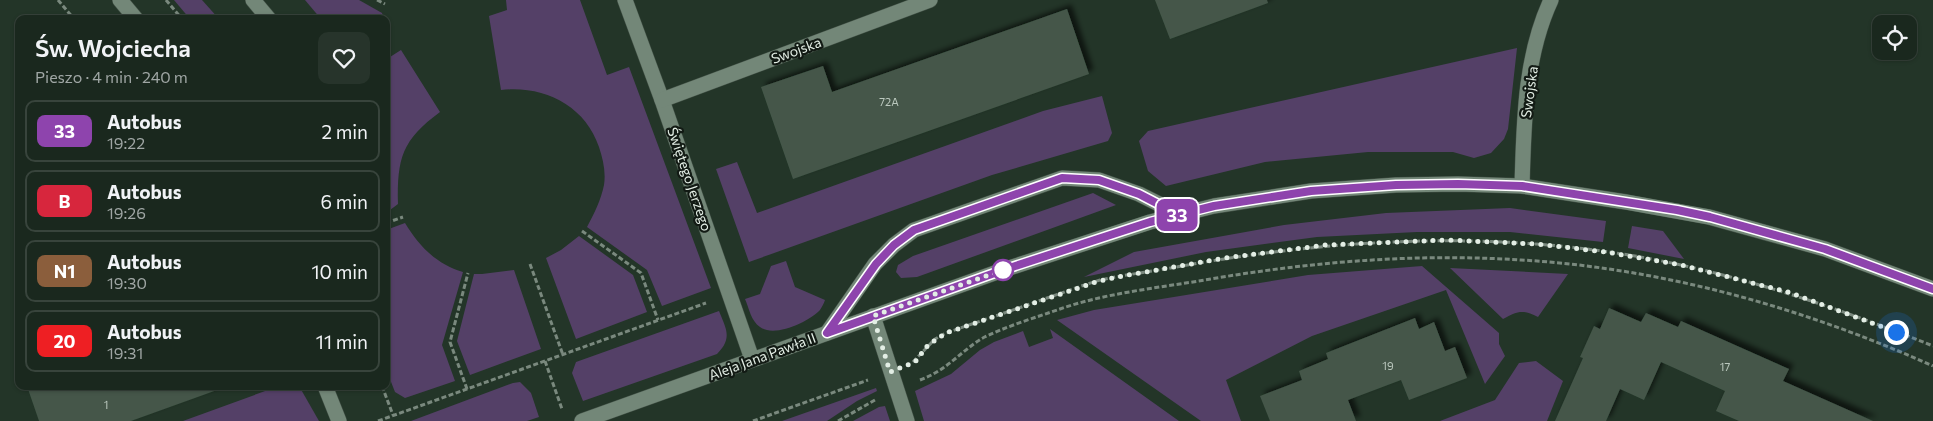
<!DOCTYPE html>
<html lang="pl">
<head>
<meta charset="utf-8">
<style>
  body { margin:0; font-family:Commissioner,sans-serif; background:#27342b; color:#f1f3f6; height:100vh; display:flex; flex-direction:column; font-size:19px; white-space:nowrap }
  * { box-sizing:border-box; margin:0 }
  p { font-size:16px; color:#9fa6a4 }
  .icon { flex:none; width:28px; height:28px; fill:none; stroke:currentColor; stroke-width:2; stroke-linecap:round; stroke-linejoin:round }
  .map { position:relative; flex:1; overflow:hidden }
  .drawer { position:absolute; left:15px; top:15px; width:375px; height:375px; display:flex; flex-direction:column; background:#1a281e; border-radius:10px; box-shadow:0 1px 4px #0004,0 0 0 1px #38443c }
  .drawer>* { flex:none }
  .badge { padding:0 10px; border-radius:8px; font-size:18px; line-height:32px }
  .controls { position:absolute; left:1872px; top:15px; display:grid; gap:10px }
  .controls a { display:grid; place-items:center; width:45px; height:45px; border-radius:10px; background:#1a281e; box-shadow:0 1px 4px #0004,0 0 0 1px #38443c; font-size:25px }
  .you { position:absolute; width:25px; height:25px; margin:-12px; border:4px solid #fff; border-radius:50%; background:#1a73e8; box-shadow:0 0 0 8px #1a73e833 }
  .map>.badge { position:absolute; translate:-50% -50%; box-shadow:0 0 0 2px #fff }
  .round { display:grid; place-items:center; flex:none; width:52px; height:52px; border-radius:10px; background:#27342b }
  .head { display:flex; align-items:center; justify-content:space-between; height:85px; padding:0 20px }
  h1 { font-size:24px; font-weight:600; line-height:38px }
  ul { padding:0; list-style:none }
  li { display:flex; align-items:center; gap:15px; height:62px; margin:0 10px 8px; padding:0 10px; border:2px solid #38443c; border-radius:10px }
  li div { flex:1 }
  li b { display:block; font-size:19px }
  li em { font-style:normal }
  li .badge { min-width:55px; font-weight:700; text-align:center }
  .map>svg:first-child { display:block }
  .green { fill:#544067 }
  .building { fill:#445749; filter:url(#shadow) }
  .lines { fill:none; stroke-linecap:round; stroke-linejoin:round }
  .minor-casing { stroke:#445348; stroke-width:16 }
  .path { stroke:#7a897e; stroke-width:3; stroke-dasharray:5 2.5; stroke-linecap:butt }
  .minor { stroke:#738778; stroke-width:15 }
  .line-casing { stroke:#fff; stroke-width:11 }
  .line { stroke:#8e44ad; stroke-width:8 }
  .walk { stroke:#e3eee5; stroke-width:5; stroke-dasharray:0 9 }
  .stop-dot { fill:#fff; stroke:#8e44ad; stroke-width:2.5 }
  .labels { text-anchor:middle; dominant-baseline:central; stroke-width:4.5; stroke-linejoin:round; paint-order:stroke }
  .number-label { font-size:11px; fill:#bbc8be }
  .street-label { font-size:14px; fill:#e3eee5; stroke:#121a14 }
</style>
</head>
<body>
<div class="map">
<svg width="1933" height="421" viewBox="0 0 1933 421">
  <defs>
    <filter id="shadow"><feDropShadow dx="4.5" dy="-4.5" stdDeviation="2.5" flood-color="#0009"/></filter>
  </defs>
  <rect width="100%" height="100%" fill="#233528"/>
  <!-- green -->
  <g class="green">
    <path d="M174 0H202L219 19H190Z"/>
    <path d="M305 0H359L382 13 384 19H321Z"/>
    <path d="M506 0H580L607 75 629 67 711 288 662 306 647 270 587 227C594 214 601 200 604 185 606 172 603 159 599 147 585 105 543 85 501 90L489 16 507 10Z"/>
    <path d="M1517 48 1508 129 1504 139 1491 153 1474 158 1453 152H1368L1265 162 1166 186 1148 171 1139 141 1148 131Z"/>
    <path d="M401 50 440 112C402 140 397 158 398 204L386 213V52L390 57Z"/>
    <path d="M1102 96 1112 133 1108 141 992 175 749 262 716 169 737 162 757 213 1043 111Z"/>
    <path d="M1093 193 1116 205 917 277 901 278 896 272 898 265 913 256Z"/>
    <path d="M1510 208 1606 221 1603 242 1510 232H1417L1317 237 1206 252 1084 277 1134 252 1284 225 1386 213Z"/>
    <path d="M405 223C419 246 436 264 463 272L442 345 455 381 405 398 395 392 386 369V230Z"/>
    <path d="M1632 226 1663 231 1684 259 1628 248Z"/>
    <path d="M579 236 633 275 647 312 576 339 546 258 561 250Z"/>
    <path d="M786 261 795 287 825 300C824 303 822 307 820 310 809 322 774 338 760 327 751 321 749 308 745 299L760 294 771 266Z"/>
    <path d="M1422 266 1499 333V344L1505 356 1485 384 1446 290 1312 336 1226 380 1241 421H1201L1057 320 1094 310 1308 275Z"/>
    <path d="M1450 268 1568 274 1538 317C1522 309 1518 311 1503 319Z"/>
    <path d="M514 270 541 349 470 375 457 341 474 274H482Z"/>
    <path d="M719 311C726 329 733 338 717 354L583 401 572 373 576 362Z"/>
    <path d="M1050 329 1179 421H924L915 391 951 374 980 350 994 342 1023 331 1029 347 1053 338Z"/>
    <path d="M1536 361 1563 381 1547 421H1440L1495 400 1519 363Z"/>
    <path d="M520 382 531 393 539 417 527 421H411L513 383Z"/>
    <path d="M279 386H299L319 421H183Z"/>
    <path d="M876 388 877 391 857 401 827 421H782Z"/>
    <path d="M885 406 890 421H853L879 407Z"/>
  </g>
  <!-- building -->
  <g class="building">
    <path d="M1155 0H1267L1268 3 1170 39Z"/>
    <path d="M1067 9 1089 74 793 179 761 87 823 66 832 92Z"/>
    <path d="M1609 308 1641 322 1646 313 1678 327 1681 321 1789 369 1783 381 1873 421H1739L1716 411 1725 391 1661 362 1644 400 1620 389 1606 421H1555L1583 358 1580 357 1594 326 1600 329Z"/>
    <path d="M1415 318 1419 329 1434 322 1445 351 1455 347 1467 378 1409 400 1401 380 1348 400 1356 421H1270L1260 396 1302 380 1299 371 1328 359 1326 353Z"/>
    <path d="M27 386H217V390L131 421H39Z"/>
  </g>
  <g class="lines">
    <defs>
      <g id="minor">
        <path d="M120 0 136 19"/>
        <path d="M253 0 269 19"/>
        <path d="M625 0 662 100 752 359"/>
        <path d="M662 100 930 0"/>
        <path d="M1522 186C1524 124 1524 58 1551 0"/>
        <path d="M873 316 907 421"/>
        <path d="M827 333 875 264 894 245 914 230 1062 178 1099 180 1139 194 1179 214"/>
        <path d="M325 386 339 421"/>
        <path d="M582 421 1003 270 1150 222 1214 206 1311 191 1396 185 1458 184 1522 186 1626 202 1709 217 1825 249 1933 289"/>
      </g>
    </defs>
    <!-- minor casing -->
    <use href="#minor" class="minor-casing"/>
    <!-- path -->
    <g class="path">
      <path d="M58 0 74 19"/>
      <path d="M166 0 182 19"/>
      <path d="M377 0 385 4"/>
      <path d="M386 223 403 217"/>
      <path d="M582 231 641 273 658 320"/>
      <path d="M530 264 563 355"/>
      <path d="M545 361 562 409"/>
      <path d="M913 362 935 339 946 333C980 321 1014 310 1047 298 1065 292 1083 285 1100 280 1124 275 1147 272 1171 268 1339 237 1513 228 1681 265 1768 284 1851 313 1933 346"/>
      <path d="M920 380C928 377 936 373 943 368 956 359 967 348 981 339 1001 328 1037 317 1060 309 1106 293 1157 288 1205 280 1308 262 1416 253 1521 260 1662 268 1804 308 1933 366"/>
      <path d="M382 386 393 415"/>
      <path d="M467 389 450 342 468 273"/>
      <path d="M378 421 706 303"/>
      <path d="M753 421 868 380"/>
      <path d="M838 421 875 400"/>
    </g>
    <!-- minor -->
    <use href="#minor" class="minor"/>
  </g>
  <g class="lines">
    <defs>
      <path id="line" d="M1166 208 1139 194 1099 180 1062 178 914 230 894 245 876 264 827 333 1003 270 1150 222 1214 206 1311 191 1396 185 1458 184 1522 186 1677 210 1710 217 1825 249 1933 289"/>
    </defs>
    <!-- line casing -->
    <use href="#line" class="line-casing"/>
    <!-- line -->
    <use href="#line" class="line"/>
    <!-- walk -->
    <path class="walk" d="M1003 270 873 316 890 372 915 362 928 345 946 333 1099 281 1117 277 1225 258 1326 245 1446 240 1537 244 1606 252 1681 265 1788 292 1896 332"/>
  </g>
  <!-- markers -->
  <circle class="stop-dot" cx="1003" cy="270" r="10"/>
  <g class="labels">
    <!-- number labels -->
    <g class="number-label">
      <text x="889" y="101">72A</text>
      <text x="1388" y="365">19</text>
      <text x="1725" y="366">17</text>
      <text x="106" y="404">1</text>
    </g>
    <!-- street labels -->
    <g class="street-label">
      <text transform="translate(796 50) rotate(-20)">Swojska</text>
      <text transform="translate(1529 92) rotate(-82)">Swojska</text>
      <text transform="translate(690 179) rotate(71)">Świętego Jerzego</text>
      <text transform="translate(762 356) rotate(-20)">Aleja Jana Pawła II</text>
    </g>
  </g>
</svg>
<div class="controls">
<a><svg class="icon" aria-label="locate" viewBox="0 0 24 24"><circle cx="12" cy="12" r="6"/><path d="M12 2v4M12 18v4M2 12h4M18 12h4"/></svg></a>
</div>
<div class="you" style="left:1896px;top:332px"></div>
<b class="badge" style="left:1177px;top:215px;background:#8e44ad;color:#fff">33</b>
<section class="drawer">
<div class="head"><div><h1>Św. Wojciecha</h1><p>Pieszo · 4 min · 240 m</p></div><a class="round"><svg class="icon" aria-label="heart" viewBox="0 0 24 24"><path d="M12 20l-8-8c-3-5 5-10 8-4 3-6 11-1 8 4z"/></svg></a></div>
<ul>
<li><span class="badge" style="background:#8e44ad;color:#fff">33</span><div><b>Autobus</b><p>19:22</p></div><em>2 min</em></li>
<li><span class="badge" style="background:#d7263d;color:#fff">B</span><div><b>Autobus</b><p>19:26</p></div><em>6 min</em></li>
<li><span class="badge" style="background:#8b5e3c;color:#fff">N1</span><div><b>Autobus</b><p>19:30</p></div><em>10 min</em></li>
<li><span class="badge" style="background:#ee1f23;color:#fff">20</span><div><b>Autobus</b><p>19:31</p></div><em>11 min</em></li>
</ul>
</section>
</div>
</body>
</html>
